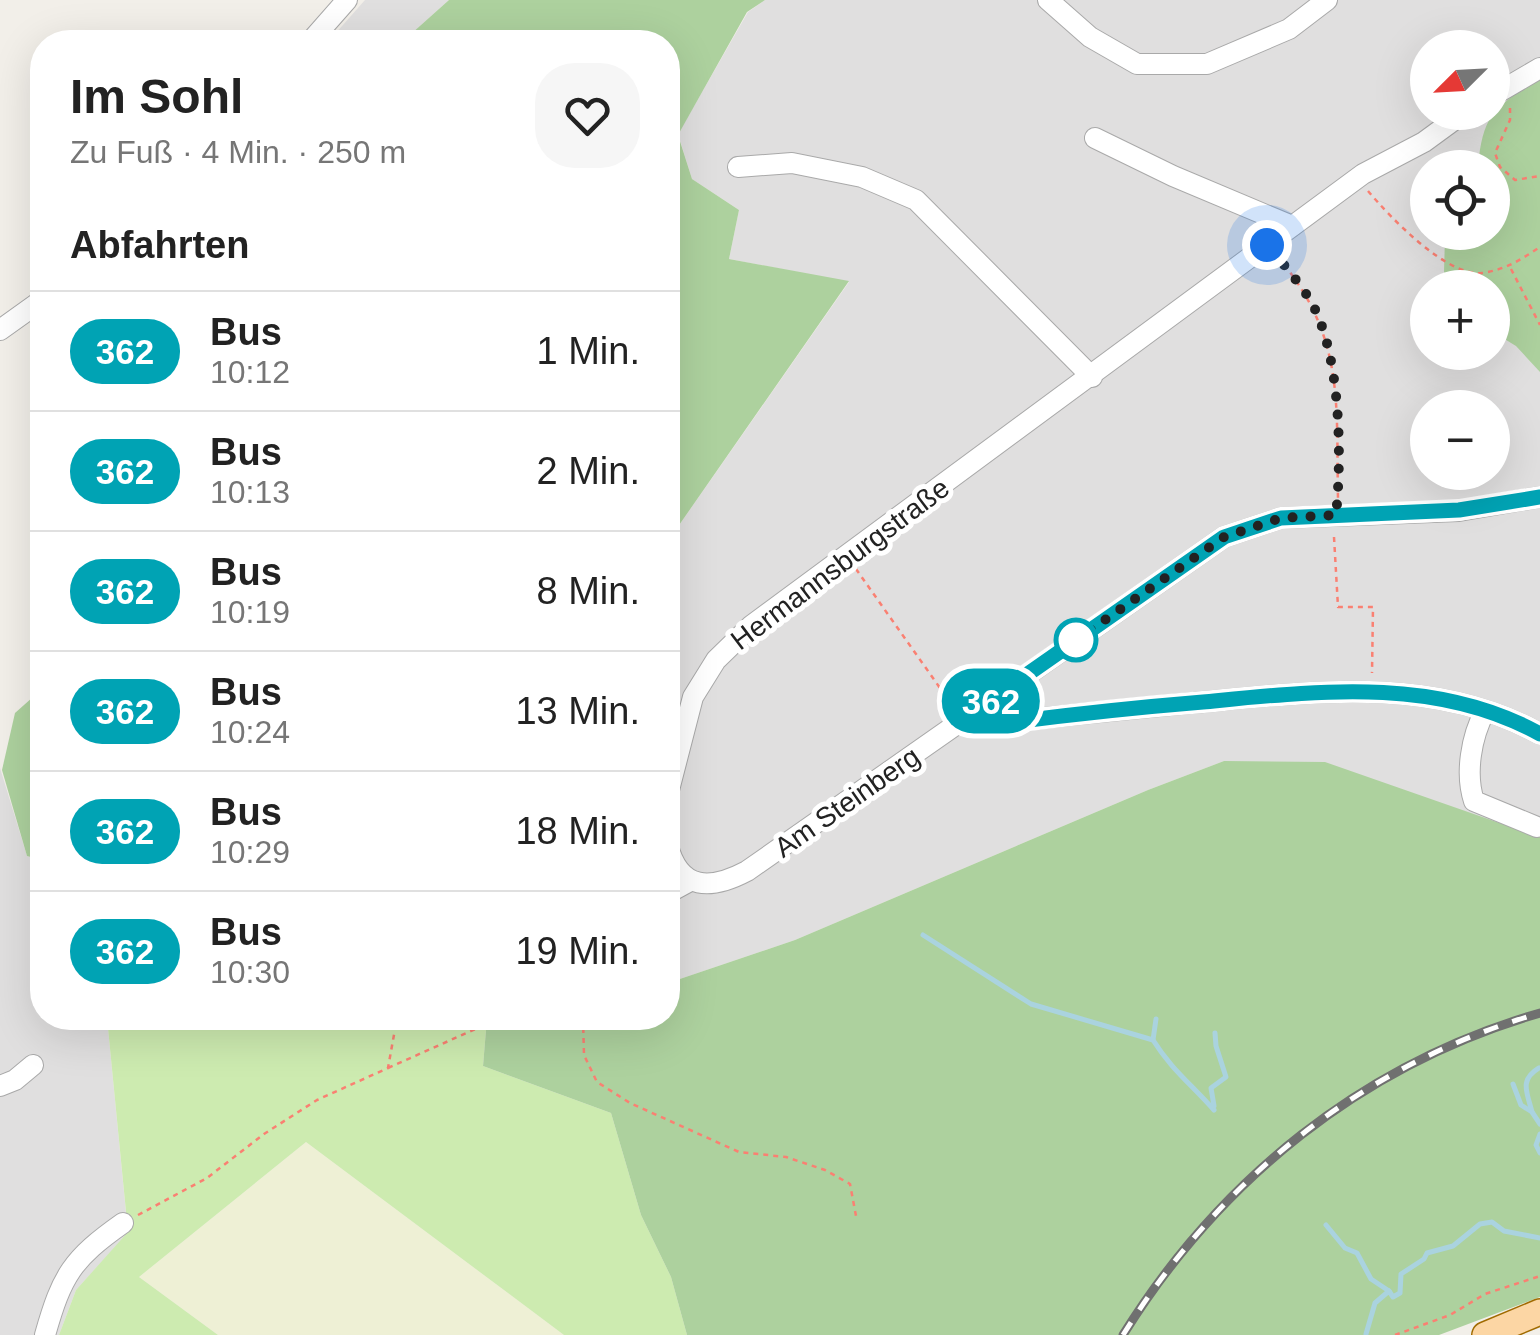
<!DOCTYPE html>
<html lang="de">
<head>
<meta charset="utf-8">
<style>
  body { margin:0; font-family:Arial,sans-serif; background:#f6f6f6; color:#222; height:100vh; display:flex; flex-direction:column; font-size:38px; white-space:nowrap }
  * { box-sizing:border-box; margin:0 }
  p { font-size:32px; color:#767676 }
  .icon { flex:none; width:55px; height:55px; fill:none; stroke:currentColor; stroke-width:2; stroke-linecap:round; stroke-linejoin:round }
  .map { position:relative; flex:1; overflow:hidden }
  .sheet { position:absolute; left:30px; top:30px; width:650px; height:1000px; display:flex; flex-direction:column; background:#fff; border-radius:40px; box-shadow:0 10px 40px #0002 }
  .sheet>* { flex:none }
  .badge { padding:0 20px; border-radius:32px; font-size:35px; line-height:65px }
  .needle { width:65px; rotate:246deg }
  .fabs { position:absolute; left:1410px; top:30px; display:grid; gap:20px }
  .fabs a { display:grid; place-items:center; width:100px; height:100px; border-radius:50%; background:#fff; box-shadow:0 10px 40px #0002; font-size:50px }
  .you { position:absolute; width:50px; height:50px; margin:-25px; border:8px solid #fff; border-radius:50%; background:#1a73e8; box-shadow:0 0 0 15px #1a73e833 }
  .map>.badge { position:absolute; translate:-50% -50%; box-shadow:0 0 0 5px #fff }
  h2 { padding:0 40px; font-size:38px; line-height:90px }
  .round { display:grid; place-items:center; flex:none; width:105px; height:105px; border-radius:40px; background:#f6f6f6 }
  .summary { display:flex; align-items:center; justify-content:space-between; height:170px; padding:0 40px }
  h1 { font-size:48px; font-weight:700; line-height:75px }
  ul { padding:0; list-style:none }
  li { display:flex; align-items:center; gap:30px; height:120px; padding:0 40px; border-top:2px solid #e0e0e0 }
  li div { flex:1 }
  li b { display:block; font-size:38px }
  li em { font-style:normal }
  li .badge { min-width:110px; font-weight:700; text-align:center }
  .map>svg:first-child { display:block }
  .residential { fill:#e0dfdf; fill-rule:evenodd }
  .farmland { fill:#eef0d5 }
  .grass { fill:#cdebb0 }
  .forest { fill:#add19e }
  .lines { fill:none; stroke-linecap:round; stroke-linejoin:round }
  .stream { stroke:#aad3df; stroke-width:5 }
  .minor-casing { stroke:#a9a9a9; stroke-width:22 }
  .major-casing { stroke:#a06b00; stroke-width:28 }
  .path { stroke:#fa8072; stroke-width:2.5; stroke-dasharray:5 5; stroke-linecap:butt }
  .minor { stroke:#fff; stroke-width:20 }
  .major { stroke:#fcd6a4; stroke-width:25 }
  .rail-casing { stroke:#707070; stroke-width:9 }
  .rail { stroke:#fff; stroke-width:5; stroke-dasharray:15; stroke-linecap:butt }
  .line-casing { stroke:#fff; stroke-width:22 }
  .line { stroke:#00a3b4; stroke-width:15 }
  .walk { stroke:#222; stroke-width:10; stroke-dasharray:0 18 }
  .stop-dot { fill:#fff; stroke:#00a3b4; stroke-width:5 }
  .labels { text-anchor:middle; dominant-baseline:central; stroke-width:10; stroke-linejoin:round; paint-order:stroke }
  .street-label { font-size:28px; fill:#222; stroke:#fff }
</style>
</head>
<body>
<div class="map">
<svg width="1540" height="1335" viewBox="0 0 1540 1335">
  <rect width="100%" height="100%" fill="#f2efe9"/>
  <!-- residential -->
  <g class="residential">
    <path d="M365 0H449L402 42H328Z"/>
    <path d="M765 0H1540V833L1531 834 1224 761 1148 790 795 940 668 983V541L849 282 729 259 739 210 692 179 678 134 748 12ZM1428 48H1492V112H1428ZM1428 168H1492V232H1428ZM1428 288H1492V352H1428ZM1428 408H1492V472H1428Z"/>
    <path d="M0 768 27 856 42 860V1018H107L128 1233 76 1290 59 1335H0Z"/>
  </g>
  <!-- farmland -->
  <path class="farmland" d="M306 1142 564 1335H218L139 1277Z"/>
  <!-- grass -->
  <path class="grass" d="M107 1018H487L483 1066 611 1113 641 1215 671 1277 687 1335H564L306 1142 139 1277 218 1335H59L76 1290 128 1232Z"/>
  <!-- forest -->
  <g class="forest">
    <path d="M449 0H765L747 12 678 135 692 179 739 210 729 259 849 281 668 541V42H402Z"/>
    <path d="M1540 77V372L1516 346 1493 332 1492 288 1454 287 1444 272 1445 237 1448 233 1492 232V168L1478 167C1483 111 1496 108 1540 77Z"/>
    <path d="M42 689V860L27 856 2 770 15 713Z"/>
    <path d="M1224 761 1325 762 1531 834 1540 833V1297L1439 1335H687L671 1277 641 1215 611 1113 483 1066 487 1018H668V983L795 940 1148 790Z"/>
  </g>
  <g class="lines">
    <!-- stream -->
    <g class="stream">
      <path d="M923 935 1031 1004 1153 1040C1171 1069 1192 1085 1214 1110"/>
      <path d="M1153 1040 1156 1019"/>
      <path d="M1513 1084 1521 1105 1532 1112 1540 1124"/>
      <path d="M1214 1106 1211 1088 1226 1077 1216 1046 1215 1033"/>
      <path d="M1532 1112C1527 1092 1519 1080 1539 1068"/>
      <path d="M1540 1134 1536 1145 1540 1153"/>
      <path d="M1326 1225 1345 1248 1357 1253 1371 1279 1389 1291"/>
      <path d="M1366 1334 1375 1303 1389 1291 1393 1297 1400 1293 1401 1274 1424 1259 1427 1253 1453 1246 1480 1224 1492 1222 1504 1231 1540 1238"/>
    </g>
    <defs>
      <g id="minor">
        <path d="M1048 0 1090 37 1137 64H1207L1289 29 1327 0"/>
        <path d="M310 42 347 0"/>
        <path d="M1492 96 1540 68"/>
        <path d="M1095 138 1173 176 1292 226"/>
        <path d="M738 167 792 163 862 177 916 200 1092 377"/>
        <path d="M0 330 42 300"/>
        <path d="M1485 711C1471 737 1465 774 1474 801L1537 827"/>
        <path d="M972 713 983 725C1056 716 1130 709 1203 702 1317 691 1436 676 1540 734"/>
        <path d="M668 807 669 790 693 697 716 660 752 625 1363 174 1424 142 1465 112"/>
        <path d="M668 846C680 891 711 890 747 871L1224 537 1281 518 1459 511 1540 497"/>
        <path d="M668 893 690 881"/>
        <path d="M0 1086 15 1080 33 1065"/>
        <path d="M45 1335C62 1275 72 1259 123 1223"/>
      </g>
      <path id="major" d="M1485 1335 1540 1312"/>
    </defs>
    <!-- minor casing -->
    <use href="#minor" class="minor-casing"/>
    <!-- major casing -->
    <use href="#major" class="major-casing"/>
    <!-- path -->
    <g class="path">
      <path d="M1510 108V120L1495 153 1500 167 1515 180 1540 176"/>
      <path d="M1368 191C1390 217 1447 277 1482 273 1505 270 1522 259 1540 247"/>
      <path d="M1278 257C1345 337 1336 401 1338 499"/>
      <path d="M1511 269 1540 325"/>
      <path d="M1334 537 1338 607H1373L1372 673"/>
      <path d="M856 569 952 705"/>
      <path d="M583 1018 584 1055 597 1082 630 1103 739 1152 786 1157 825 1170 850 1184 856 1216"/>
      <path d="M388 1068 500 1018"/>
      <path d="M138 1215 207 1178 264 1134 317 1100 388 1068 397 1018"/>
      <path d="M1395 1335 1450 1315 1485 1294 1540 1276"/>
    </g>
    <!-- minor -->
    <use href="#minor" class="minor"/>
    <!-- major -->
    <use href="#major" class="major"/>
    <defs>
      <path id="rail" d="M1123 1335C1220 1179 1363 1064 1540 1013"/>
    </defs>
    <!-- rail casing -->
    <use href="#rail" class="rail-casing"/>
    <!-- rail -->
    <use href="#rail" class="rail"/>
  </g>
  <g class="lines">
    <defs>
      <path id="line" d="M1540 497 1459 510 1281 518 1224 537 972 713 983 726C1056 716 1130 708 1203 702 1317 691 1436 676 1540 734"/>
    </defs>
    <!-- line casing -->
    <use href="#line" class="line-casing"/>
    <!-- line -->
    <use href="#line" class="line"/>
    <!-- walk -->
    <path class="walk" d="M1076 640 1224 537 1281 518 1336 515C1342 456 1341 352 1310 300 1298 281 1282 262 1267 245"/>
  </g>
  <!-- markers -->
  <circle class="stop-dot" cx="1076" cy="640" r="20"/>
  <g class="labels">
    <!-- street labels -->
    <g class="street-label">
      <text transform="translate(840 564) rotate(-37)">Hermannsburgstraße</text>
      <text transform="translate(847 802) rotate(-35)">Am Steinberg</text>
    </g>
  </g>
</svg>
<div class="fabs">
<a><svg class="needle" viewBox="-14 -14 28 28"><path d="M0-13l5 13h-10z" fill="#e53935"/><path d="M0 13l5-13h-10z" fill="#767676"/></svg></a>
<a><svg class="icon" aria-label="locate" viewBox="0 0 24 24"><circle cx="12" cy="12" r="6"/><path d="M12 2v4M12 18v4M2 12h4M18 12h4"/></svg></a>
<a>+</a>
<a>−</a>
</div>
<div class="you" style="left:1267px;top:245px"></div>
<b class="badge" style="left:991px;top:701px;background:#00a3b4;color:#fff">362</b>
<section class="sheet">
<div class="summary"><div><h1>Im Sohl</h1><p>Zu Fuß · 4 Min. · 250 m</p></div><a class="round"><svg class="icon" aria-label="heart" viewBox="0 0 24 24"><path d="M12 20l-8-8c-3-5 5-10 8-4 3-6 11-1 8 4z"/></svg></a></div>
<h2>Abfahrten</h2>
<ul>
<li><span class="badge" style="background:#00a3b4;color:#fff">362</span><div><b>Bus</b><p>10:12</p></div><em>1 Min.</em></li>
<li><span class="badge" style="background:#00a3b4;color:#fff">362</span><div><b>Bus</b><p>10:13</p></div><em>2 Min.</em></li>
<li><span class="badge" style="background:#00a3b4;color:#fff">362</span><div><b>Bus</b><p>10:19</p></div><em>8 Min.</em></li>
<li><span class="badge" style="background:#00a3b4;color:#fff">362</span><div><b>Bus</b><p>10:24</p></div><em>13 Min.</em></li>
<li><span class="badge" style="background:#00a3b4;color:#fff">362</span><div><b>Bus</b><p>10:29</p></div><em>18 Min.</em></li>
<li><span class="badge" style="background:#00a3b4;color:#fff">362</span><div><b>Bus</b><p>10:30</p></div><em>19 Min.</em></li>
</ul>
</section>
</div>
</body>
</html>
